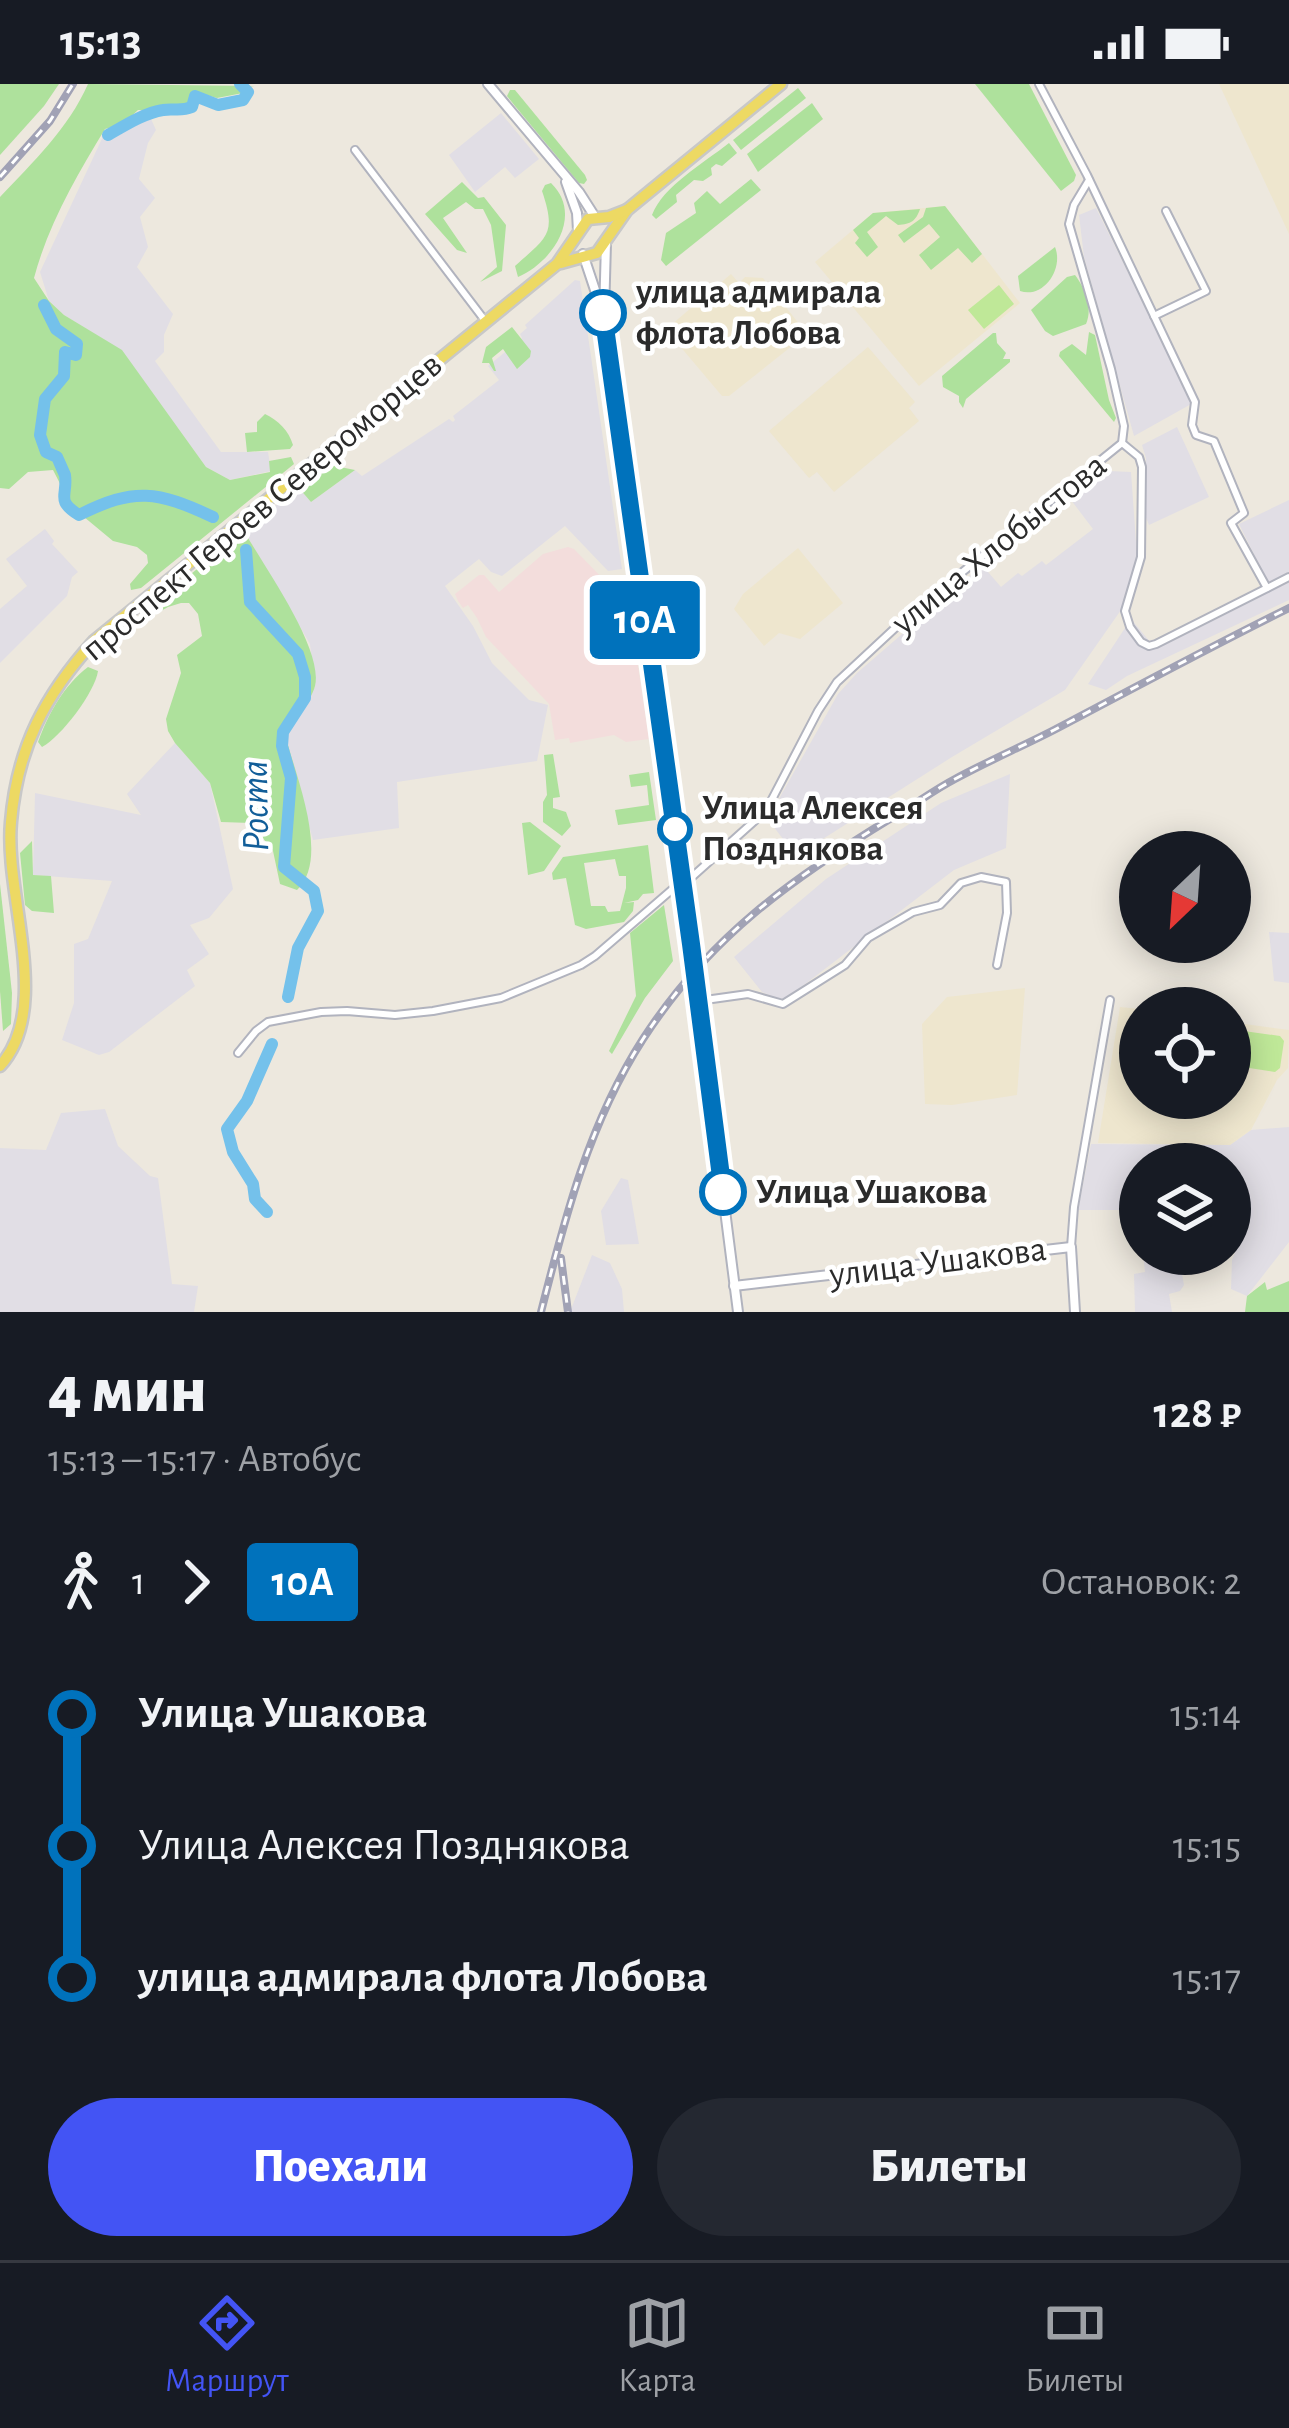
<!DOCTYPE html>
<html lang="ru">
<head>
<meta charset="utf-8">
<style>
  body { margin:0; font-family:"Alegreya Sans",sans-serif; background:#242831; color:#f1f3f6; height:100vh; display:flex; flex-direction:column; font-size:45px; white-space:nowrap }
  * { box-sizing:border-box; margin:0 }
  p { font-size:39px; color:#9ea1a6 }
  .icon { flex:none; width:66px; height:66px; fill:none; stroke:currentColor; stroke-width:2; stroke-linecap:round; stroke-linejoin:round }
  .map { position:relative; height:1228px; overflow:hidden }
  .sheet { display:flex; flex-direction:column; background:#171b24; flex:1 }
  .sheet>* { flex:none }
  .badge { padding:0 24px; border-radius:9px; font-size:42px; line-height:78px }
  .needle { width:78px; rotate:205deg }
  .fabs { position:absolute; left:1119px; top:747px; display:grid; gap:24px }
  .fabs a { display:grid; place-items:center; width:132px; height:132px; border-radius:50%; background:#171b24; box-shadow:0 6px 30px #0003; font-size:60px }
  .map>.badge { position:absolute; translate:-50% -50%; box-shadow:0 0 0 6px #fff }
  .legs { display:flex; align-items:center; gap:18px; height:132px; padding:0 48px; font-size:39px }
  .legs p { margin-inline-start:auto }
  .head { display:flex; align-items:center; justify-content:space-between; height:204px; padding:0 48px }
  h1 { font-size:66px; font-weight:800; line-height:90px }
  .cta { display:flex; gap:24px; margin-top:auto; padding:24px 48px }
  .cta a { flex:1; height:138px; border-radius:72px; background:#4354f4; color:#fff; font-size:48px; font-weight:800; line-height:138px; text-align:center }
  .cta a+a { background:#242831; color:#f1f3f6 }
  ul { padding:0 48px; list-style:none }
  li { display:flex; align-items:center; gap:42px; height:132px; font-size:45px }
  li i { display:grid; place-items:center; width:18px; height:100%; margin:0 15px; background:currentColor }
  li i::after { content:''; width:30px; height:30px; margin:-15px; border:9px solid; border-radius:50%; background:#171b24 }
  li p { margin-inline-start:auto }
  li:first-child i { background:linear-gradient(#0000 50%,currentColor 0) }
  li:last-child i { background:linear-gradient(currentColor 50%,#0000 0) }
  .status { display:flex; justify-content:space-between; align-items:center; height:84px; padding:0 60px; background:#171b24; direction:ltr }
  .status svg { height:33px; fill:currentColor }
  .menu { display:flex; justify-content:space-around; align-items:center; height:168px; border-top:3px solid #363941; background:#171b24; font-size:33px; color:#9ea1a6 }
  .menu a { display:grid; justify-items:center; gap:6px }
  .menu .current { color:#4354f4 }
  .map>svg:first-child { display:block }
  .industrial { fill:#e1dee5 }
  .education { fill:#eee6ce }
  .medical { fill:#f3dddc }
  .green { fill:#aee19c; fill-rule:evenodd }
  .pitch { fill:#bfe898 }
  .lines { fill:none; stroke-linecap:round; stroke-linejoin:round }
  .river { stroke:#74c1eb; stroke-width:12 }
  .minor-casing { stroke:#b1b3be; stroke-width:10 }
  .tertiary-casing { stroke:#b1b3be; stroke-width:12 }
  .primary-casing { stroke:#c8c8c8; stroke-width:15 }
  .minor { stroke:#fff; stroke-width:6 }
  .tertiary { stroke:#fff; stroke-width:8 }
  .primary { stroke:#edd963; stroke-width:10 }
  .rail-casing { stroke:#a1a2b5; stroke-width:8 }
  .rail { stroke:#fff; stroke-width:3; stroke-dasharray:9; stroke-linecap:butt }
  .line-1-casing { stroke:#fff; stroke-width:27 }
  .line-1 { stroke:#0072bc; stroke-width:18 }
  .stop-1-dot { fill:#fff; stroke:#0072bc; stroke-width:6 }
  .labels { text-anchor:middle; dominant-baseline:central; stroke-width:9; stroke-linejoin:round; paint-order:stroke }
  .stop-label { font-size:36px; font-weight:bold; fill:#2b2b2b; stroke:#fff; text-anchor:start }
  .street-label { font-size:36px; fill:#2b2b2b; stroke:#fff }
  .water-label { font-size:39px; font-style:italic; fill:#125e99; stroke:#fff }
</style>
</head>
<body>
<div class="status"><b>15:13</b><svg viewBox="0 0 49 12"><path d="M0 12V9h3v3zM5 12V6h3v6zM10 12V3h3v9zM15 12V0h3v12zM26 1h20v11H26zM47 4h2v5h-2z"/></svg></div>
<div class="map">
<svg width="1289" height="1228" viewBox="0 0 1289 1228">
  <rect width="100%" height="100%" fill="#ede8de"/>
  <!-- industrial -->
  <g class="industrial">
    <path d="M501 29 539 75 515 94 505 83 475 108 449 71Z"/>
    <path d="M151 35 156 46 148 59 139 95 155 114 140 133 148 163 137 183 173 230 164 251V268L155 277 221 368H268L271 387 230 396 206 383 122 267 64 231 49 217 40 188 106 46Z"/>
    <path d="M1096 124 1193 319 1134 352 1084 173 1079 131Z"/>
    <path d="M575 196 580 197 622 485 608 487 565 442 502 492 491 488 479 475 445 502 473 542 492 579 529 616 548 621 537 677 397 698 399 744 313 756 284 650 315 603 310 560 244 447 298 403 311 418 355 386 362 392 449 335 453 338 455 336 453 332 499 296 488 282 522 254 520 250 527 244 525 241Z"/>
    <path d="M1177 343 1209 413 1149 441 1145 431 1146 374 1142 361Z"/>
    <path d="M1109 387 1131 388 1137 472 1121 526 1065 606 952 673 796 772 770 738 780 713 838 610 857 589 982 481 1001 503 1018 489 1022 492 1042 477 1046 481 1093 445 1071 416Z"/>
    <path d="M1289 416V516L1127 592 1106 606 1088 600 1131 535 1151 559 1269 501 1239 440Z"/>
    <path d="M45 445 54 457 52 460 78 488 72 493 67 512 0 579V525L27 502 6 475Z"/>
    <path d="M175 659 210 699 233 805 209 834 190 841 209 870 187 886 195 902 109 968 99 971 62 956 74 919V860L88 855 112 797 33 791 35 709 141 731 127 710Z"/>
    <path d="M1010 690 1006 764 954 786 783 917 762 908 734 873 826 795 941 719Z"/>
    <path d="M1269 848 1289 849V899L1274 897Z"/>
    <path d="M105 1025 118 1062 150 1092 158 1094 172 1200 198 1202 194 1228H0V1064L46 1066 61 1029Z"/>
    <path d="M1289 1043V1158L1247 1212 1231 1205 1232 1176 1236 1166 1235 1154 1230 1148V1080H1140V1137L1138 1126H1078L1091 1060 1230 1061 1251 1046Z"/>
    <path d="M621 1094 628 1096 639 1160 606 1161 601 1127Z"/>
    <path d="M1143 1170H1187L1181 1184 1184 1201 1180 1207 1169 1210 1172 1228H1135L1134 1190 1145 1188Z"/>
    <path d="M592 1171 610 1179 622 1205 624 1228H570Z"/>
  </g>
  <!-- education -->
  <g class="education">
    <path d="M1219 0H1289V150L1250 66Z"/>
    <path d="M945 122 1020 219 919 302 815 178 873 129Z"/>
    <path d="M731 190 739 199 745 193 763 194 807 250 729 312H722L668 248 671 241Z"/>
    <path d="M868 263 915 318 909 324 919 337 834 408 817 388 809 394 769 347Z"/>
    <path d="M798 464 843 519 800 555 779 549 764 562 734 525 743 510Z"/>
    <path d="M1025 904 1017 1011 952 1021 925 1020 922 940 947 913Z"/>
    <path d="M1120 923 1140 925V1014H1230V938L1289 946 1288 984 1277 996 1251 1046 1230 1061 1098 1059Z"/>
  </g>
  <!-- medical -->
  <path class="medical" d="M568 463 574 465 610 502 618 508H627L649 655 626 658 614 651 570 659 569 654 555 656 549 620 486 553 477 534 468 521 463 524 458 517 455 510 479 491H484L499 508 543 470Z"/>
  <!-- green -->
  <g class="green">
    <path d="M0 0H59L44 22 0 71Z"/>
    <path d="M88 0 254 2 238 5 243 9 217 14 192 7 189 20C181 22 175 20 167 21 155 23 152 27 138 26L123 40 105 45C77 91 48 141 34 194L49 217 64 231 122 266 206 383 230 396 270 388 269 377 291 373 294 380 141 504 131 506 130 500 148 479 147 471 137 463 113 457 72 423 53 386 28 388 9 405 0 404V113C33 78 68 45 88 0Z"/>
    <path d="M975 0H1029L1076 91 1074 97 1061 107Z"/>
    <path d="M798 4 806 14 741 66 733 56Z"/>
    <path d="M510 6H515L585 91 587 96 584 100 579 99 515 22 507 12Z"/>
    <path d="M812 19 823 35 758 88 747 70Z"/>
    <path d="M729 59 737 69 722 82 716 80 711 84 712 91 703 97 694 96 676 111 677 118 656 135 652 131C663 102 704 79 729 59Z"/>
    <path d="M751 95 761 106 666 182 661 176 666 149 696 129 694 119 707 107 720 120Z"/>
    <path d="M462 98 478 114 484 113 506 141 502 187 480 198 497 183 491 141 483 125H475L466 118 443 134 467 169 457 166 425 130Z"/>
    <path d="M551 99C584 131 553 178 518 193L515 182C547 153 557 151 542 107L545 101Z"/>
    <path d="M945 122 982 170 972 179 958 164 931 186 919 171 940 153 929 140 904 159 898 151 923 133 926 124Z"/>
    <path d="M920 125C916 137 911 140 898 141L886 132 867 148 878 163 867 173 855 159 859 154 853 146 873 129Z"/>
    <path d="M1055 163C1064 185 1043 215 1020 207L1018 192Z"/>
    <path d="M1075 191C1085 204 1093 224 1086 240L1053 252 1045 247 1031 226 1067 193Z"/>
    <path d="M512 243 531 267 530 273 517 285 503 265 492 274 496 287H494L489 279H482L486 263Z"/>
    <path d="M1089 248 1095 251 1109 316 1116 334 1114 338 1059 272 1060 268 1072 260 1086 271Z"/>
    <path d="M993 249H996L997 259 1006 269 1003 275H1010V278L966 315 963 324 959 318V312L943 303 942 292Z"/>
    <path d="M265 330C278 336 289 347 293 361L290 365 247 368 245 349 257 348V338Z"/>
    <path d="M325 380 355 386 311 418 298 403Z"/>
    <path d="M244 447C263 481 324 565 315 602 311 618 293 636 285 650 295 691 331 774 297 806L280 800 273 767 251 739 221 738 210 699 175 659 168 647 166 635 181 589 177 571 202 552 198 530 189 519H181L168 523 145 536 144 528Z"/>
    <path d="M88 583 98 587C95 608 61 653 42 663L38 658C48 630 64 601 88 583Z"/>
    <path d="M553 670 560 713 553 714V724L566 728 571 742 562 752 543 738V718L547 711 544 671Z"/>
    <path d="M649 688 656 736 618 741 615 726 649 721 647 701 631 703 629 691Z"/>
    <path d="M530 738 561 762 544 787 528 791 522 739Z"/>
    <path d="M32 757 33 791 51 792 54 829 32 827 25 821 20 769Z"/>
    <path d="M648 761 654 809 643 810 638 816 624 819 634 818 633 827 624 838 586 845 575 841 566 794 553 796 552 789 563 773ZM615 775 619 792H626V804L620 827 608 828 605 822H591L584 779Z"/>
    <path d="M0 800 12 909 11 940 3 947 0 907Z"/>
    <path d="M664 821 673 877 645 914 612 970 609 967 636 912 630 849Z"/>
    <path d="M1289 1197V1228H1245L1247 1212 1265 1198 1267 1206Z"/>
  </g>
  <!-- pitch -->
  <g class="pitch">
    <path d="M999 201 1014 220 984 245 968 226Z"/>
    <path d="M1230 945 1280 952 1284 957 1280 984 1275 988 1230 981Z"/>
  </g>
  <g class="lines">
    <!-- river -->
    <g class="river">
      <path d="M108 51C124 42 144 29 163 26 174 24 180 28 192 23L195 12 218 21 243 16 248 8 240 0"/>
      <path d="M44 221 56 245 77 260 76 271 65 268 64 292 45 315 40 351 46 368 57 373C58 375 64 389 65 391 68 412 55 416 79 431 135 403 157 407 213 433"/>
      <path d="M246 466 250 518 298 570 305 593V614L283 648 282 662 291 694 284 783 314 807 318 827 298 864 288 913"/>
      <path d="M267 1128 255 1115 253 1100 233 1068 227 1045 247 1017 272 960"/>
    </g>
    <defs>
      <g id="minor">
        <path d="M1039 0 1087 91 1195 318 1192 341 1196 351 1214 357 1244 429 1231 439 1267 504"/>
        <path d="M355 66 486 238"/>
        <path d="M1154 232 1206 207 1166 127"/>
        <path d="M1122 359 1139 373 1142 383 1141 473 1125 527 1130 543 1141 558 1149 562 1156 560 1289 493"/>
        <path d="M698 917 748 910 783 920 845 881 868 854 913 828 940 821 961 799 981 793 1006 798 1007 829 997 881"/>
        <path d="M238 969 256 947 268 938 321 928 347 927 395 931 433 927 501 914 581 881 595 872 675 803 683 801 760 732 769 721 818 627 837 598 908 532 1122 359 1124 342 1111 285 1069 140 1074 121 1089 96"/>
        <path d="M1071 1163 1074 1123 1110 916"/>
      </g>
      <g id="tertiary">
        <path d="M488 0 579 108 595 133"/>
        <path d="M566 98 577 129 578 147"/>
        <path d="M606 159 604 231 615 324 691 860 738 1228"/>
        <path d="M583 170 601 224"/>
        <path d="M734 1202 1071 1163 1075 1228"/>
      </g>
      <g id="primary">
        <path d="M561 179 597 169 627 126 781 0"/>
        <path d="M0 982C53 924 4 811 11 738 17 664 45 611 94 557L557 180 588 135 609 133 627 126"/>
      </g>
    </defs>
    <!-- minor casing -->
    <use href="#minor" class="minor-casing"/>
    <!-- tertiary casing -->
    <use href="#tertiary" class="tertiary-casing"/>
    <!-- primary casing -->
    <use href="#primary" class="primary-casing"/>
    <!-- minor -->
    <use href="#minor" class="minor"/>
    <!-- tertiary -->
    <use href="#tertiary" class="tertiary"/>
    <!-- primary -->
    <use href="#primary" class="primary"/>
    <defs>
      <g id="rail">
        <path d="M0 93 50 37 73 0"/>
        <path d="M561 1174 568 1228"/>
        <path d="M541 1228C565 1133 589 1039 643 955 709 853 791 795 893 733 914 721 934 706 955 695 988 677 1021 663 1054 646 1132 605 1210 563 1289 524"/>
      </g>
    </defs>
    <!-- rail casing -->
    <use href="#rail" class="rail-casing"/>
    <!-- rail -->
    <use href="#rail" class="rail"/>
  </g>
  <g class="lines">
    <defs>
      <path id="line-1" d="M603 229 691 860 723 1108"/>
    </defs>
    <!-- line-1 casing -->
    <use href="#line-1" class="line-1-casing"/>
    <!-- line-1 -->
    <use href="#line-1" class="line-1"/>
  </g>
  <!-- markers -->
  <g class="stop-1-dot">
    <circle cx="603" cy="229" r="21"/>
    <circle cx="675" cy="745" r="15"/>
    <circle cx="723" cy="1108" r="21"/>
  </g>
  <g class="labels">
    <!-- stop labels -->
    <g class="stop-label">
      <text x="636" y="208">улица адмирала<tspan x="636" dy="41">флота Лобова</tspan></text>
      <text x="702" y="724">Улица Алексея<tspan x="702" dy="41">Позднякова</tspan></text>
      <text x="756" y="1108">Улица Ушакова</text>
    </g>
    <!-- street labels -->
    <g class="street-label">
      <text transform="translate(262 423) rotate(-40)">проспект Героев Североморцев</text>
      <text transform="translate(999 460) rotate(-39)">улица Хлобыстова</text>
      <text transform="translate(938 1178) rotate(-7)">улица Ушакова</text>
    </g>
    <!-- water labels -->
    <g class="water-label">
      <text transform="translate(256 722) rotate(-91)">Роста</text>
    </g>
  </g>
</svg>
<div class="fabs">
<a><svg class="needle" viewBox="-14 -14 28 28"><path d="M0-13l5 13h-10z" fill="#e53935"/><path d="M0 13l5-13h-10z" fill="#9ea1a6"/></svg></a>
<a><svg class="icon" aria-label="locate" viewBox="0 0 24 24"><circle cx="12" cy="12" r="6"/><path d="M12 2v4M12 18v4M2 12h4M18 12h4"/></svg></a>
<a><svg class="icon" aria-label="layers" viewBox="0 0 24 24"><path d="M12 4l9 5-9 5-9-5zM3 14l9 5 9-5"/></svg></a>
</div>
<b class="badge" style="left:645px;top:536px;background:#0072bc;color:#fff">10А</b>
</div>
<section class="sheet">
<div class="head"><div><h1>4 мин</h1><p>15:13 – 15:17 · Автобус</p></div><b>128 ₽</b></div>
<div class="legs"><svg class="icon" aria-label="walk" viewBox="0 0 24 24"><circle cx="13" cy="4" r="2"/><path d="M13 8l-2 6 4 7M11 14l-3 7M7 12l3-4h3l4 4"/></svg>1<svg class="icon" aria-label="forward" viewBox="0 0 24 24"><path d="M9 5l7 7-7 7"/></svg><b class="badge" style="background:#0072bc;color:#fff">10А</b><p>Остановок: 2</p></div>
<ul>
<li><i style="color:#0072bc"></i><b>Улица Ушакова</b><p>15:14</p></li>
<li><i style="color:#0072bc"></i><span>Улица Алексея Позднякова</span><p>15:15</p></li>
<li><i style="color:#0072bc"></i><b>улица адмирала флота Лобова</b><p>15:17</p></li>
</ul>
<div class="cta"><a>Поехали</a><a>Билеты</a></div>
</section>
<nav class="menu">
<a class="current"><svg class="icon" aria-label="directions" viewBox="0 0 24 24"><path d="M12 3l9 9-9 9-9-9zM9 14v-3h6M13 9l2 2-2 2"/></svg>Маршрут</a>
<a><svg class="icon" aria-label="map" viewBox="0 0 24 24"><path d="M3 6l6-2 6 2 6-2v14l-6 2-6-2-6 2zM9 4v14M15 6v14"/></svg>Карта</a>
<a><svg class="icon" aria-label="tickets" viewBox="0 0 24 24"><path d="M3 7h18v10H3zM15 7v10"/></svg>Билеты</a>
</nav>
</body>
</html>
